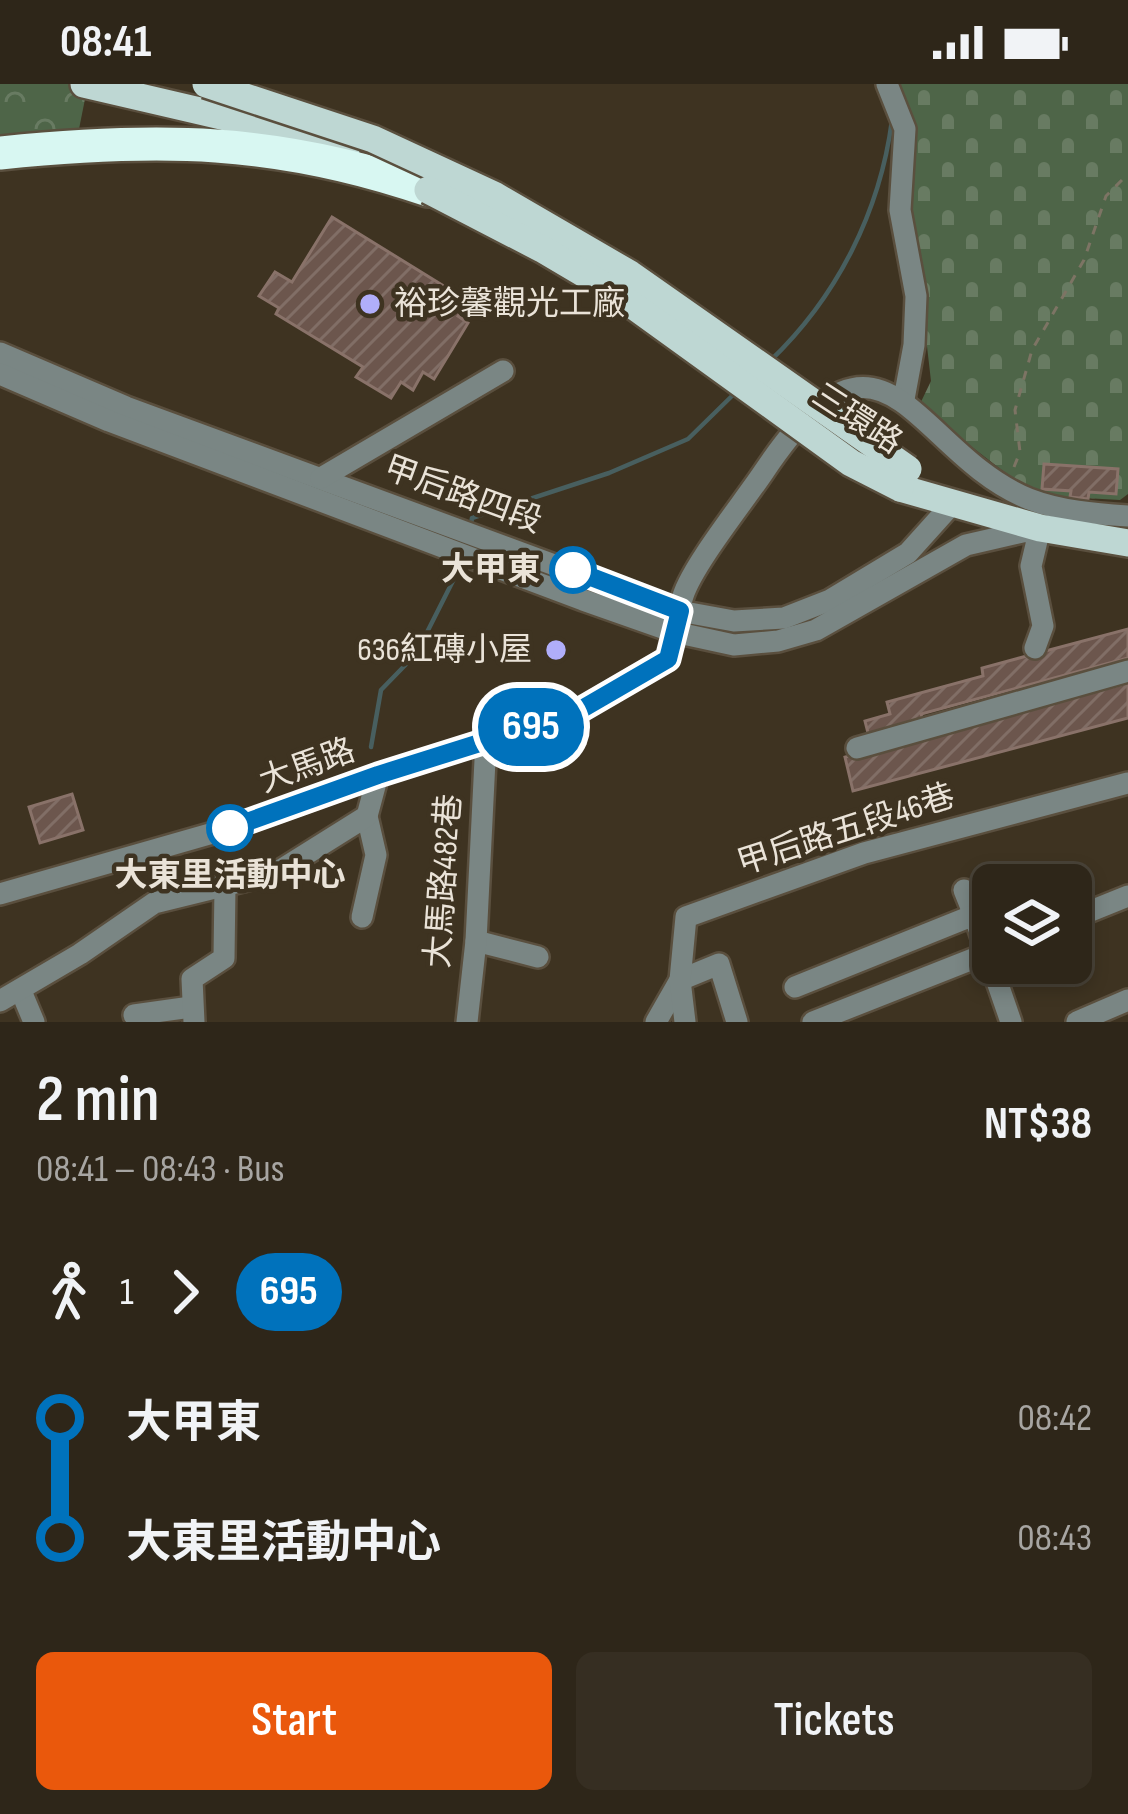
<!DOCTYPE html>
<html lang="en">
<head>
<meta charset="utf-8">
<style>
  body { margin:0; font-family:"Sofia Sans Condensed","Noto Sans TC",sans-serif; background:#362e22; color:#f1f3f6; height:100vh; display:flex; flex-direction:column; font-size:45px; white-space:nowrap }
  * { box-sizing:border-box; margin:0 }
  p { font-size:39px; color:#a7a5a2 }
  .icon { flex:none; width:66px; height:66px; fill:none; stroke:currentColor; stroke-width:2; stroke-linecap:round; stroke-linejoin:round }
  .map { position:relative; height:938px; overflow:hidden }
  .side { display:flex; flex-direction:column; background:#2e2619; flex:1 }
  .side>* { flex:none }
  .badge { padding:0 24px; border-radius:39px; font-size:42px; line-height:78px }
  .tools { position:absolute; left:972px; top:780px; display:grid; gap:24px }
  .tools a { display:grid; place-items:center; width:120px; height:120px; border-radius:18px; background:#2e2619; box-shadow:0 6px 18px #0003,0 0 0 3px #494338; font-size:60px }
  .map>.badge { position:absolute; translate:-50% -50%; box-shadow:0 0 0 6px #fff }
  .legs { display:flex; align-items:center; gap:18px; height:132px; padding:0 36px; font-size:39px }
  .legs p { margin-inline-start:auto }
  .head { display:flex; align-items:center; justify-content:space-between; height:204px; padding:0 36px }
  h1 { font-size:66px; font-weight:600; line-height:90px }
  .button { display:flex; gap:24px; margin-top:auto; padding:24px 36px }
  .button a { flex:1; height:138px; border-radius:18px; background:#ea580c; color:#fff; font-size:48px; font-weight:600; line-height:138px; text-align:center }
  .button a+a { background:#362e22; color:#f1f3f6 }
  ul { padding:0 36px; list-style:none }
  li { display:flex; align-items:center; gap:42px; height:120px; font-size:45px }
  li i { display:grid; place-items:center; width:18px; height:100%; margin:0 15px; background:currentColor }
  li i::after { content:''; width:30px; height:30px; margin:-15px; border:9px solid; border-radius:50%; background:#2e2619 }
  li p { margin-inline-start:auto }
  li:first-child i { background:linear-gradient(#0000 50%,currentColor 0) }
  li:last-child i { background:linear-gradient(currentColor 50%,#0000 0) }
  .status { display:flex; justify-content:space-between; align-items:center; height:84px; padding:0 60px; background:#2e2619; direction:ltr }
  .status svg { height:33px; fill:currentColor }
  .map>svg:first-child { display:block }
  .forest { fill:url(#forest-crowns) }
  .cemetery { fill:url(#cemetery-stones) }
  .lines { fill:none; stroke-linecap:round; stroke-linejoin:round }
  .stream { stroke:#485f5f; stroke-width:4.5 }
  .building { fill:url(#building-hatch); stroke:#897269; stroke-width:3 }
  .minor-casing { stroke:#5a4f3e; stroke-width:26 }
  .major-casing { stroke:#5a4f3e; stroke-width:32 }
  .highway-casing { stroke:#5a4f3e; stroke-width:38 }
  .path { stroke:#7d7464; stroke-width:3; stroke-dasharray:9 9; stroke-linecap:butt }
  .minor { stroke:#7a8684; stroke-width:21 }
  .major { stroke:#bed7d3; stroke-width:27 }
  .highway { stroke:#d8f7f2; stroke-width:33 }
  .major-bridge-casing { stroke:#5a4f3e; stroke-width:32; stroke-linecap:butt }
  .major-bridge { stroke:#bed7d3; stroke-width:27 }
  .line-1-casing { stroke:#fff; stroke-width:27 }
  .line-1 { stroke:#0072bc; stroke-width:18 }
  .poi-dot { fill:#b0aefa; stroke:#3e3321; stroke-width:4.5 }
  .stop-1-dot { fill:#fff; stroke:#0072bc; stroke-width:6 }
  .labels { text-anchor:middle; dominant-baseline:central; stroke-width:9; stroke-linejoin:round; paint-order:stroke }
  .poi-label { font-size:33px; fill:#eae3d8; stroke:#3e3321; text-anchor:start }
  .street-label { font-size:33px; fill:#eae3d8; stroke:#3e3321 }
  .stop-label { font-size:33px; font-weight:bold; fill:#eae3d8; stroke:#3e3321; text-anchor:end }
</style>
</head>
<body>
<div class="status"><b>08:41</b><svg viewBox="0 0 49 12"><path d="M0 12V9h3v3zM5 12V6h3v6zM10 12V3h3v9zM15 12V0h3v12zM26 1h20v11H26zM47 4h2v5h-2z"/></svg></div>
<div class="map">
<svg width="1128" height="938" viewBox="0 0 1128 938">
  <defs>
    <pattern id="forest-crowns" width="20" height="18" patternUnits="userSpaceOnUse" patternTransform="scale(3)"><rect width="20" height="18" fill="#4e6548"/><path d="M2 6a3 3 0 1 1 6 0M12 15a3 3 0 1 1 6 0" fill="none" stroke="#687b62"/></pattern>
    <pattern id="cemetery-stones" width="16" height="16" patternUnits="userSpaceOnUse" patternTransform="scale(3)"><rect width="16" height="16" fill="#4e6548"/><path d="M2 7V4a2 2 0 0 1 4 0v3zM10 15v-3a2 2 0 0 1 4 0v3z" fill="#687b62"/></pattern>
    <pattern id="building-hatch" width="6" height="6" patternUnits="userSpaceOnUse" patternTransform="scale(3)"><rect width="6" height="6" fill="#6c564d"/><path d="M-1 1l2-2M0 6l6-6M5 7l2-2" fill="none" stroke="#816e66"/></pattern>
  </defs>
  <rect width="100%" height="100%" fill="#3e3321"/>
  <!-- forest -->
  <path class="forest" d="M0 0H88L79 45 0 55Z"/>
  <!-- cemetery -->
  <path class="cemetery" d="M897 0H1128V410L1120 416 1049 412 1012 394 919 322 931 297Z"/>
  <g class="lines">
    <!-- stream -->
    <g class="stream">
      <path d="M770 277C837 213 880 128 892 36"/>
      <path d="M470 445 472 434 609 389 688 355 735 309"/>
      <path d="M371 663 381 606 416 570 462 479"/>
    </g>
  </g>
  <!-- building -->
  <g class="building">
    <path d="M332 133 468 217 458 232 468 239 434 295 423 288 413 306 401 298 391 314 356 293 363 283 276 230 279 224 259 212 275 188 292 198Z"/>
    <path d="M1044 380 1118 385 1116 410 1089 408 1088 415 1070 413 1071 407 1042 405Z"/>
    <path d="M1128 545V574L921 630 924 638 869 653 865 637 890 630 887 618 983 592 982 584Z"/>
    <path d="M1128 599V634L853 707 845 673Z"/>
    <path d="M72 710 83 746 40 759 29 723Z"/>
  </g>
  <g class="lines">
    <defs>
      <g id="minor">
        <path d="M887 0 905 45 900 126 916 212 914 261 904 315"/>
        <path d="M0 269 126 323 679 527 734 537 784 534 830 516 908 469 953 419"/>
        <path d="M0 290 109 337 583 516 674 548 734 561 778 557 816 546 966 461 1040 444 1031 482 1043 542 1035 564"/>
        <path d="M321 394 503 287"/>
        <path d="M857 664 1128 587"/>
        <path d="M964 806 974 831"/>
        <path d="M0 810 234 743 378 691 575 629 667 575C673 554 676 532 683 512 693 481 742 420 763 389 885 205 913 368 1029 415 1060 427 1095 430 1128 432"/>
        <path d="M362 833 376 771 367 732"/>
        <path d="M1071 835 1128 812"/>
        <path d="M476 857 538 873"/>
        <path d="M795 903 974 831 1011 938"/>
        <path d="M21 907 34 938"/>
        <path d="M0 917 80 870 154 819 276 789 367 732 378 691"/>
        <path d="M134 931 191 923"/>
        <path d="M194 938 192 895 224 874 225 802"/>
        <path d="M467 938 476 857 486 656"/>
        <path d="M656 938 680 896 719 880 737 938"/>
        <path d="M685 938 680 896 686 833 864 769 1128 699"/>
        <path d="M813 938 993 867"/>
        <path d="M1077 938 1128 916"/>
      </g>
      <g id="major">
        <path d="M84 0 256 40 346 70"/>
        <path d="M900 404 1040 444 1128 459"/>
      </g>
      <path id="highway" d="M0 69C157 53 277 54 428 106"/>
    </defs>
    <!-- minor casing -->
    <use href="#minor" class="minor-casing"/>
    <!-- major casing -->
    <use href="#major" class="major-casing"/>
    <!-- highway casing -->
    <use href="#highway" class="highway-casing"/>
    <!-- path -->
    <path class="path" d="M1014 383 1020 368 1015 326 1032 266 1084 176 1106 112 1128 90"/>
    <!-- minor -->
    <use href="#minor" class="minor"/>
    <!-- major -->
    <use href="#major" class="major"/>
    <!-- highway -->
    <use href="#highway" class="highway"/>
    <defs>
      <g id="major-bridge">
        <path d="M206 0 373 55 494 111 630 190 908 385"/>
        <path d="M428 106 542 165 613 207 851 379 900 404"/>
      </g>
    </defs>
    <!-- major-bridge casing -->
    <use href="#major-bridge" class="major-bridge-casing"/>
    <!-- major-bridge -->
    <use href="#major-bridge" class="major-bridge"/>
  </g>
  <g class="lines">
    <defs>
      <path id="line-1" d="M230 744 378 691 575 629 668 575 680 527 573 486"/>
    </defs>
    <!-- line-1 casing -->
    <use href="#line-1" class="line-1-casing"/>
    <!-- line-1 -->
    <use href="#line-1" class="line-1"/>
  </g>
  <!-- markers -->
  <g class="poi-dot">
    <circle cx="370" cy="220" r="12"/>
    <circle cx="556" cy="566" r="12"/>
  </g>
  <g class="stop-1-dot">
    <circle cx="573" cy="486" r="21"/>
    <circle cx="230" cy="744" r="21"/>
  </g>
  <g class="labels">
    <!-- poi labels -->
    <g class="poi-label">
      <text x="394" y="220">裕珍馨觀光工廠</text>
      <text x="532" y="566" text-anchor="end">636紅磚小屋</text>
    </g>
    <!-- street labels -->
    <g class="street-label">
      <text transform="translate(857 335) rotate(33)">三環路</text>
      <text transform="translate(463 411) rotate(20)">甲后路四段</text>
      <text transform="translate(307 682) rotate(-20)">大馬路</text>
      <text transform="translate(846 746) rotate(-18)">甲后路五段46巷</text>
      <text transform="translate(444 797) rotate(-86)">大馬路482巷</text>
    </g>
    <!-- stop labels -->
    <g class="stop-label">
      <text x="540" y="486">大甲東</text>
      <text x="230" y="792" text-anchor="middle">大東里活動中心</text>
    </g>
  </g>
</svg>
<div class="tools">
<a><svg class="icon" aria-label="layers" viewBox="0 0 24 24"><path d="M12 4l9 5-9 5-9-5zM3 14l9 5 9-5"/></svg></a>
</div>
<b class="badge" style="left:531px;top:643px;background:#0072bc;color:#fff">695</b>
</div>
<section class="side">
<div class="head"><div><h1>2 min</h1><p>08:41 – 08:43 · Bus</p></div><b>NT$38</b></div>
<div class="legs"><svg class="icon" aria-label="walk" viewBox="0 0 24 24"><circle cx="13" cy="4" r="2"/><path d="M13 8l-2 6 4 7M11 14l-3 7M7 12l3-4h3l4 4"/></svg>1<svg class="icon" aria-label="forward" viewBox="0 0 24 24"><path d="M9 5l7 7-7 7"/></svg><b class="badge" style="background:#0072bc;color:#fff">695</b></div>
<ul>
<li><i style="color:#0072bc"></i><b>大甲東</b><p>08:42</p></li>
<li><i style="color:#0072bc"></i><b>大東里活動中心</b><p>08:43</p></li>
</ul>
<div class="button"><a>Start</a><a>Tickets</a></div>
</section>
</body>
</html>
